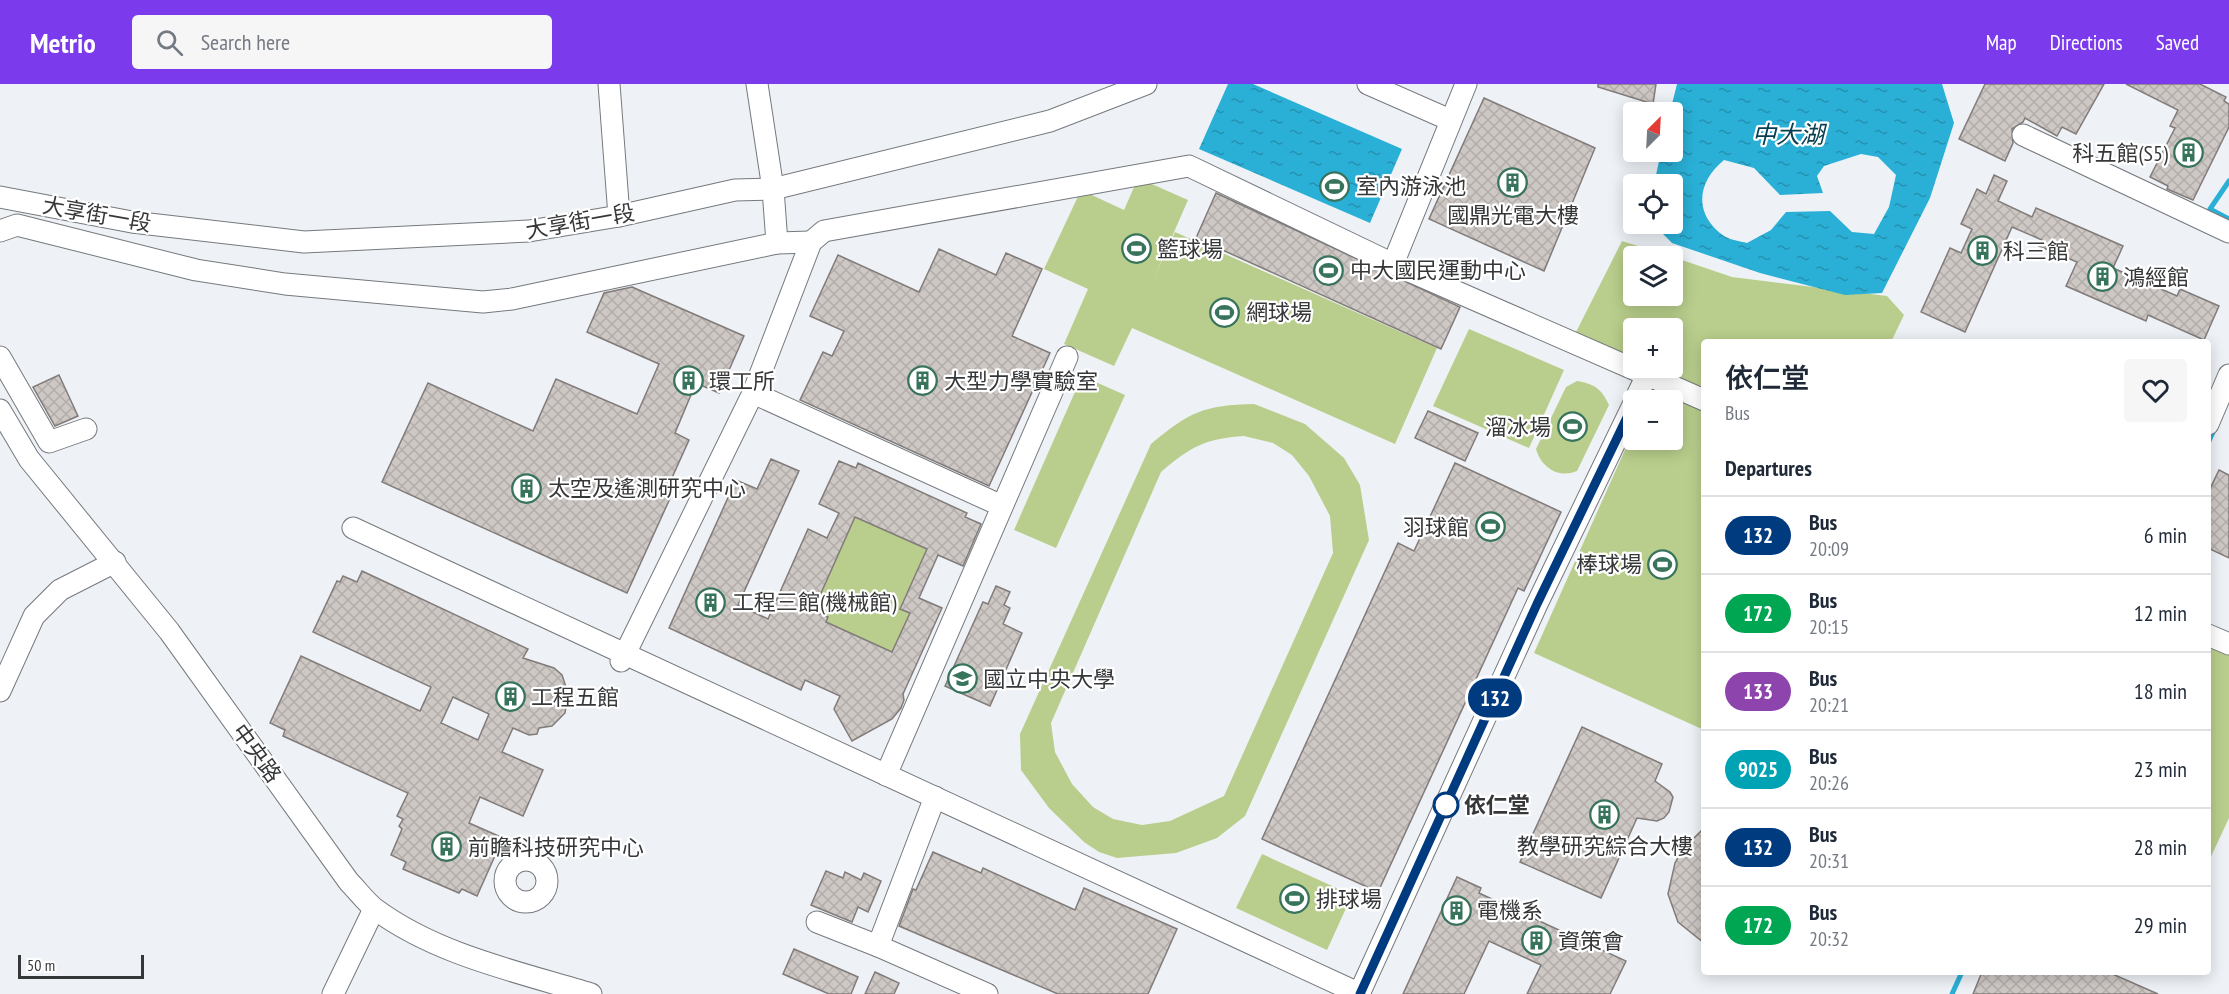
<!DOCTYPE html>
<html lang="en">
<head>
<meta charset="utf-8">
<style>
  body { margin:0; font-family:"PT Sans Narrow","Noto Sans TC",sans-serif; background:#f6f6f7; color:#1f2937; height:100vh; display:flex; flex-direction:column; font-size:22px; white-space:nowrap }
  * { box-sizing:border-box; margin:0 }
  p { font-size:20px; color:#747a83 }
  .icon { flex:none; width:33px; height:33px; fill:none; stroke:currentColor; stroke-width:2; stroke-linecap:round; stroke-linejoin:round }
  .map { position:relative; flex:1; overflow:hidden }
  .details { position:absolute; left:1701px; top:255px; width:510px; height:636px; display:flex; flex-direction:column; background:#fff; border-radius:6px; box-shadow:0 3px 15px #0003 }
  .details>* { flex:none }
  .badge { padding:0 12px; border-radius:20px; font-size:21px; line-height:39px }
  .needle { width:39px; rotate:24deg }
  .controls { position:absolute; left:1623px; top:18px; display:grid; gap:12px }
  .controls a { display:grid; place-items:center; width:60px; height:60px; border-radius:6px; background:#fff; box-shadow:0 3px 15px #0003; font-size:30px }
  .scale { position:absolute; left:18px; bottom:15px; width:126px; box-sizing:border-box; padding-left:6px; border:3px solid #363739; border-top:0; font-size:16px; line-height:21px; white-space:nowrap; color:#363739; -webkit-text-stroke:4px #fff; paint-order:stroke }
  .map>.badge { position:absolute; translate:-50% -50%; box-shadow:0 0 0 3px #fff }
  h2 { padding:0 24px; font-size:22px; line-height:54px }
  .round { display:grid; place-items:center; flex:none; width:63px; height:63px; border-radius:6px; background:#f6f6f7 }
  .head { display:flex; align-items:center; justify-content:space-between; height:102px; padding:0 24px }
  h1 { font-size:28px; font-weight:600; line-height:45px }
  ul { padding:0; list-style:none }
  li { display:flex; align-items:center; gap:18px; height:78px; padding:0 24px; border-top:2px solid #e0e1e3 }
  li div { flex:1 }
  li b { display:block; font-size:22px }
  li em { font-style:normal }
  li .badge { min-width:66px; font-weight:700; text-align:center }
  header { display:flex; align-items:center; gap:36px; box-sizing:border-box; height:84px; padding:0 30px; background:#7c3aed; color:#fff }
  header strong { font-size:28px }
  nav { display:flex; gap:33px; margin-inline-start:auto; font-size:21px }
  .search { width:420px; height:54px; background:#f6f6f7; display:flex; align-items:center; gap:15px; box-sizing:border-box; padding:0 21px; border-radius:6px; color:#747a83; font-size:22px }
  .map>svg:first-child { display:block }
  .green { fill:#b9ce8c; fill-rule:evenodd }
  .water { fill:url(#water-ripples); fill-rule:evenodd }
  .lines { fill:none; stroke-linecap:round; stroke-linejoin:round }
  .stream { stroke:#2ab0d7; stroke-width:5 }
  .building { fill:url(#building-cross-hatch); stroke:#817b79; stroke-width:1.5; fill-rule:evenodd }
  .minor-casing { stroke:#75797d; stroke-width:23 }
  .minor { stroke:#fff; stroke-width:21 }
  .line-casing { stroke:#fff; stroke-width:14 }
  .line { stroke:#003b80; stroke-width:9 }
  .stop-dot { fill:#fff; stroke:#003b80; stroke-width:3 }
  .labels { text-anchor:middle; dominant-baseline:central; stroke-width:4.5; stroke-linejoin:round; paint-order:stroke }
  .poi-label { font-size:22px; fill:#363739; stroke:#fff; text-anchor:start }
  .street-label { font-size:22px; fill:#363739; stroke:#fff }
  .stop-label { font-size:22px; font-weight:bold; fill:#363739; stroke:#fff; text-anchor:start }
  .water-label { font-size:24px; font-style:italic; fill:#074050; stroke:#fff }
</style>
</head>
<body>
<header>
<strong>Metrio</strong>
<div class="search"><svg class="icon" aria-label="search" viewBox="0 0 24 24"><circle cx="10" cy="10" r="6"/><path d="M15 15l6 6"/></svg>Search here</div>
<nav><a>Map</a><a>Directions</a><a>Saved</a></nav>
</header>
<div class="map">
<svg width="2229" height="910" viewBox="0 0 2229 910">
  <defs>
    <pattern id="water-ripples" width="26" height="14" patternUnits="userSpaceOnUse" patternTransform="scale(1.5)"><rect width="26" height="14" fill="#2ab0d7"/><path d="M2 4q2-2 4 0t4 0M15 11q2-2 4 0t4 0" fill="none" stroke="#2590af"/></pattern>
    <pattern id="building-cross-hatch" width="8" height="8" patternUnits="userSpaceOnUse" patternTransform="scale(1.5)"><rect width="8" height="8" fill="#cec8c5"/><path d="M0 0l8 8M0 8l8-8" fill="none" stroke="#b2acaa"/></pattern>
  </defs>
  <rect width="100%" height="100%" fill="#eef2f7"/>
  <!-- green -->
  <g class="green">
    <path d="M1138 94 1188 116 1154 194 1175 148 1437 264 1395 360 1132 244 1114 282 1064 260 1088 205 1044 185 1081 106 1124 126Z"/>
    <path d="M1622 157 1670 172H1634V212H1672L1673 173 1732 193 1887 212 1904 231 1891 258H1704V317L1571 258ZM1634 244H1672V284H1634Z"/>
    <path d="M1469 245 1564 286 1529 364 1433 322Z"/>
    <path d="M1082 292 1125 311 1056 464 1014 446Z"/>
    <path d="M1577 297C1594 300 1601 304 1609 321L1577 387C1558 395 1541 383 1536 365L1566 303Z"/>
    <path d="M1656 298 1704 320V646L1534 569 1633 348 1634 356H1672V316H1648Z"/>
    <path d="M1254 320 1305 340 1344 374 1360 401 1369 456 1245 732 1217 754 1176 769 1117 774 1099 768 1084 758 1049 724 1021 686 1020 650 1151 360C1189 328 1204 321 1254 320ZM1244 352 1273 359 1292 371 1309 392 1330 432 1333 469 1224 712 1170 737 1142 741 1113 735 1093 723 1072 700 1055 668 1051 639 1161 388C1192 362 1204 355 1244 352Z"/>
    <path d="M855 433 927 465 900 524 910 529 888 577 885 565 826 538 828 533 821 530 809 535Z"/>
    <path d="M2208 545 2229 555V734L2208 779Z"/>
    <path d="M1262 770 1352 811 1327 866 1236 824Z"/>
  </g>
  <!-- water -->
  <g class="water">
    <path d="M1228 0H1253L1402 65 1370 139 1199 65Z"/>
    <path d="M1677 0H1942L1954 39 1930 114 1882 209 1845 211 1760 189 1672 159 1653 140H1672V100H1654L1661 68H1672V28H1670ZM1861 70 1878 73 1896 91 1889 123 1874 150 1852 148 1830 127 1786 128 1771 146 1747 159C1740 157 1730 156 1724 152 1693 130 1697 98 1724 76L1754 84 1780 111 1823 109 1817 92 1824 82Z"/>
  </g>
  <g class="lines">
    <!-- stream -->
    <g class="stream">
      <path d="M2229 97 2210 125 2229 135"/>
      <path d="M2208 359 2215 344"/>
      <path d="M1952 910 1962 888"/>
    </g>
  </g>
  <!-- building -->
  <g class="building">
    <path d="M1598 0H1656L1653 20 1598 3Z"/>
    <path d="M1985 0H2104L2076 50 2062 43 2057 52 2025 34 2023 38 2012 45 2013 59 2005 77 1959 55Z"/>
    <path d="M2126 0H2200L2226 13 2224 17 2229 20V43L2193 116 2167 105 2168 102 2150 93 2175 44 2170 42 2178 26Z"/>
    <path d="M1484 14 1595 64 1544 187 1429 135Z"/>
    <path d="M1994 91 2007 97 1998 117 2032 133 2036 124 2123 162 2113 184 2177 212 2180 205 2219 222 2204 256 2148 231 2146 237 2066 202 2077 178 2039 162 2042 156 2012 143 1965 248 1921 228 1950 164 1961 169 1972 145 1961 140 1977 105 1986 110Z"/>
    <path d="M1216 109 1460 223 1441 265 1196 154Z"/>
    <path d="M939 165 996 191 1006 169 1042 185 1012 252 1050 269 989 402 800 316 823 268 832 272 844 247 810 232 838 171 919 208Z"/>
    <path d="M632 203 744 252 719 309 696 299 675 349 689 356 666 407 672 410 627 509 382 398 428 299 533 347 556 295 637 330 659 280 587 248 604 209Z"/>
    <path d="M59 291 78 332 55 342 33 303Z"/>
    <path d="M1428 327 1478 349 1465 377 1415 354Z"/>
    <path d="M771 375 799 387 738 521 768 535 808 445 827 454 839 429 819 420 839 377 856 384 858 379 967 429 965 433 981 440 963 482 938 471 919 514 942 524 903 610 904 616 901 624 892 635 852 657 834 625 840 612 805 596 801 606 669 544 736 396 757 405ZM855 433 927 465 900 525 910 529 892 568 826 538 828 533 813 527Z"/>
    <path d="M1455 379 1561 428 1524 507 1518 504 1378 808 1262 755 1398 459 1414 467Z"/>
    <path d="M2219 386 2229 391V474L2208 464V409Z"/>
    <path d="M362 487 528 565 523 574 554 584 562 591 568 609 565 629 552 642 539 644 537 650 529 651 513 644 502 668 543 686 523 732 480 713 469 739 503 754 477 812 462 805 459 809 403 785 406 778 391 771 402 745 399 742 403 735 397 732 408 709 283 652 285 646 270 639 301 572 420 627 431 603 313 548 337 497 340 498 343 492 357 498ZM453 613 489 630 478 656 441 639Z"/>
    <path d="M996 502 1010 508 1004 521 1010 524 1003 540 1022 549 990 622 945 602 983 518 988 520Z"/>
    <path d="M1582 643 1662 680 1655 697 1670 708 1673 713 1669 728 1664 734 1657 737 1637 734 1601 814 1520 778Z"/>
    <path d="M1704 744V859L1678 838 1668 810 1675 779 1682 766Z"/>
    <path d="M933 768 981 789 983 784 1075 826 1084 804 1177 845 1148 910H1058L899 842 913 805 916 806Z"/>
    <path d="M826 787 843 794 845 788 861 796 864 789 881 797 868 828 858 823 852 838 811 821Z"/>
    <path d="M1457 793 1481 804 1479 809 1626 877 1610 910H1527L1541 881 1489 857 1464 910H1403Z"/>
    <path d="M794 865 858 893 851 910H829L783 890Z"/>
    <path d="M875 888 899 899 894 910H865Z"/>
    <path d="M1982 888H2108L2158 910H1973Z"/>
  </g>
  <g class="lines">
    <defs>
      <g id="minor">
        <path d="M609 0 619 132"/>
        <path d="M757 0 773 105 777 159"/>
        <path d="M1368 0 1450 36"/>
        <path d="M2023 51 2229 148"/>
        <path d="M0 113 132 138 304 158 529 147 619 132 735 106 773 105 1050 37 1146 0"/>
        <path d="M0 147 17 141 196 186 285 200 483 218 512 215 777 159 811 158"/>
        <path d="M1393 180 1466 0"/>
        <path d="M0 273 49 358 86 345"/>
        <path d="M753 309 1002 422"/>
        <path d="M1635 316 1647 291 1704 316"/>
        <path d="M0 326 29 375 169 547 349 798C358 807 366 818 375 825 437 871 519 888 591 910"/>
        <path d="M2208 340 2229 291"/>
        <path d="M353 444 625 570 621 577"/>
        <path d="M2208 551 2229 560"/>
        <path d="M0 607 34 532 60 506 115 478"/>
        <path d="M886 691 1067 273"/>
        <circle cx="526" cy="797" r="21"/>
        <path d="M817 838 878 862 935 713"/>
        <path d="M878 862 987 910"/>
        <path d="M333 910 374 825"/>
        <path d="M1359 910 1537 520 1634 319"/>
        <path d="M1360 910 625 570 753 309 811 158 824 147 1189 82 1393 180 1647 291"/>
      </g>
    </defs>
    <!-- minor casing -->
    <use href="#minor" class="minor-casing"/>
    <!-- minor -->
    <use href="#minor" class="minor"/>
  </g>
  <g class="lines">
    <defs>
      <path id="line" d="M1360 910 1537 520 1634 319"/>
    </defs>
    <!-- line casing -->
    <use href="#line" class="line-casing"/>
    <!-- line -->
    <use href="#line" class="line"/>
  </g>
  <!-- icons -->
  <defs>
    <symbol id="building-ring" viewBox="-11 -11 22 22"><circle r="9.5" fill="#fff" stroke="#38735c" stroke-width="1.5"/><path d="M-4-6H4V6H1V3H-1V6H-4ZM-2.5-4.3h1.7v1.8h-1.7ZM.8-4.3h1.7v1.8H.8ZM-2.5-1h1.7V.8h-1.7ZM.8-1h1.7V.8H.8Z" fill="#38735c"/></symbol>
    <symbol id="stadium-ring" viewBox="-11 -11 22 22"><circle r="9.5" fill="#fff" stroke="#38735c" stroke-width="1.5"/><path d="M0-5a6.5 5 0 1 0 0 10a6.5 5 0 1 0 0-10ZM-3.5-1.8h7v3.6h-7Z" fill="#38735c"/></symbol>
    <symbol id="university-ring" viewBox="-11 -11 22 22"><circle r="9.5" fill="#fff" stroke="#38735c" stroke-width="1.5"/><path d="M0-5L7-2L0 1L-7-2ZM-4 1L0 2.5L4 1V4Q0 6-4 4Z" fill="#38735c"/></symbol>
  </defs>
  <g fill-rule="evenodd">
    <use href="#building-ring" x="2172" y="52" width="33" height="33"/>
    <use href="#building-ring" x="1496" y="82" width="33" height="33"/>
    <use href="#stadium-ring" x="1318" y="86" width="33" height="33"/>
    <use href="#stadium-ring" x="1120" y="148" width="33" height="33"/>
    <use href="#building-ring" x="1966" y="150" width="33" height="33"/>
    <use href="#stadium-ring" x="1312" y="170" width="33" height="33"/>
    <use href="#building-ring" x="2086" y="176" width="33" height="33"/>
    <use href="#stadium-ring" x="1208" y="212" width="33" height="33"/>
    <use href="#building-ring" x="672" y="280" width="33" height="33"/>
    <use href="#building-ring" x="906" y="280" width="33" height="33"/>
    <use href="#stadium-ring" x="1556" y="326" width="33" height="33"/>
    <use href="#building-ring" x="510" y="388" width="33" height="33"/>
    <use href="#stadium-ring" x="1474" y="426" width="33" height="33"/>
    <use href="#stadium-ring" x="1646" y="464" width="33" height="33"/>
    <use href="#building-ring" x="694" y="502" width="33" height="33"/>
    <use href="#university-ring" x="946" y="578" width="33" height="33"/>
    <use href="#building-ring" x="494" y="596" width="33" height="33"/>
    <use href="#building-ring" x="1588" y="714" width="33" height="33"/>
    <use href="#building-ring" x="430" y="746" width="33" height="33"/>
    <use href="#stadium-ring" x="1278" y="798" width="33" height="33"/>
    <use href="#building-ring" x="1440" y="810" width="33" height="33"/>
    <use href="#building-ring" x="1520" y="840" width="33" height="33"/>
  </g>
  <!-- markers -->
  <circle class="stop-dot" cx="1446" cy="721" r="12"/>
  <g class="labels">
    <!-- poi labels -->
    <g class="poi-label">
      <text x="2168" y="69" text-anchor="end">科五館(S5)</text>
      <text x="1356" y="102">室內游泳池</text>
      <text x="1513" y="131" text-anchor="middle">國鼎光電大樓</text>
      <text x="1157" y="165">籃球場</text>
      <text x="2003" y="167">科三館</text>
      <text x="1350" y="186">中大國民運動中心</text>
      <text x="2123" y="193">鴻經館</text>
      <text x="1246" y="228">網球場</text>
      <text x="709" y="297">環工所</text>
      <text x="944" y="297">大型力學實驗室</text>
      <text x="1551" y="343" text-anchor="end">溜冰場</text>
      <text x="548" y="404">太空及遙測研究中心</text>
      <text x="1469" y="443" text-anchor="end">羽球館</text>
      <text x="1642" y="480" text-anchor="end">棒球場</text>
      <text x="732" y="518">工程三館(機械館)</text>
      <text x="983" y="595">國立中央大學</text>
      <text x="531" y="613">工程五館</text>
      <text x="1605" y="762" text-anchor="middle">教學研究綜合大樓</text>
      <text x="468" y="763">前瞻科技研究中心</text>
      <text x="1316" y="815">排球場</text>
      <text x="1477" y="826">電機系</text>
      <text x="1558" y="857">資策會</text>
    </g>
    <!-- street labels -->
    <g class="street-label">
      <text transform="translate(97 130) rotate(10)">大享街一段</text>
      <text transform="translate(580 137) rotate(-10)">大享街一段</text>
      <text transform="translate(257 669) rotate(54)">中央路</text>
    </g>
    <!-- stop labels -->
    <g class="stop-label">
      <text x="1464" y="721">依仁堂</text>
    </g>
    <!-- water labels -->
    <g class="water-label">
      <text x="1788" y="50">中大湖</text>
    </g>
  </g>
</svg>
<div class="controls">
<a><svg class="needle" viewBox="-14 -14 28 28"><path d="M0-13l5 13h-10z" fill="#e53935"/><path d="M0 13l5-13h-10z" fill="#747a83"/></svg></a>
<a><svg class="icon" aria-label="locate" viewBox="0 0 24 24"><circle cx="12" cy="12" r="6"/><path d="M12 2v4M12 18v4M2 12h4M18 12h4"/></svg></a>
<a><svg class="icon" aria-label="layers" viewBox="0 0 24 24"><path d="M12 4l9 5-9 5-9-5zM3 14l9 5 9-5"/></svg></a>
<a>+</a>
<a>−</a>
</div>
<div class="scale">50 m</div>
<b class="badge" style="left:1495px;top:614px;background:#003b80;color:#fff">132</b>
<section class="details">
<div class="head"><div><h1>依仁堂</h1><p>Bus</p></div><a class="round"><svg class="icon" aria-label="heart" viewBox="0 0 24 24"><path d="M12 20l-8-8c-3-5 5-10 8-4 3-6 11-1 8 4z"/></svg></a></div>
<h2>Departures</h2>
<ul>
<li><span class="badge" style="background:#003b80;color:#fff">132</span><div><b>Bus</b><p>20:09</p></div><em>6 min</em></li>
<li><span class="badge" style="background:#00a651;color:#fff">172</span><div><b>Bus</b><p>20:15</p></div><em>12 min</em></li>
<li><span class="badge" style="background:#8e44ad;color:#fff">133</span><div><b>Bus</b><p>20:21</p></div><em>18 min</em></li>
<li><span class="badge" style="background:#00a3b4;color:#fff">9025</span><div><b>Bus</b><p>20:26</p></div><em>23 min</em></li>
<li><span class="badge" style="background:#003b80;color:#fff">132</span><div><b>Bus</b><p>20:31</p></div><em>28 min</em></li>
<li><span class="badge" style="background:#00a651;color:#fff">172</span><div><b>Bus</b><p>20:32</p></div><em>29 min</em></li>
</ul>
</section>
</div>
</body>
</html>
